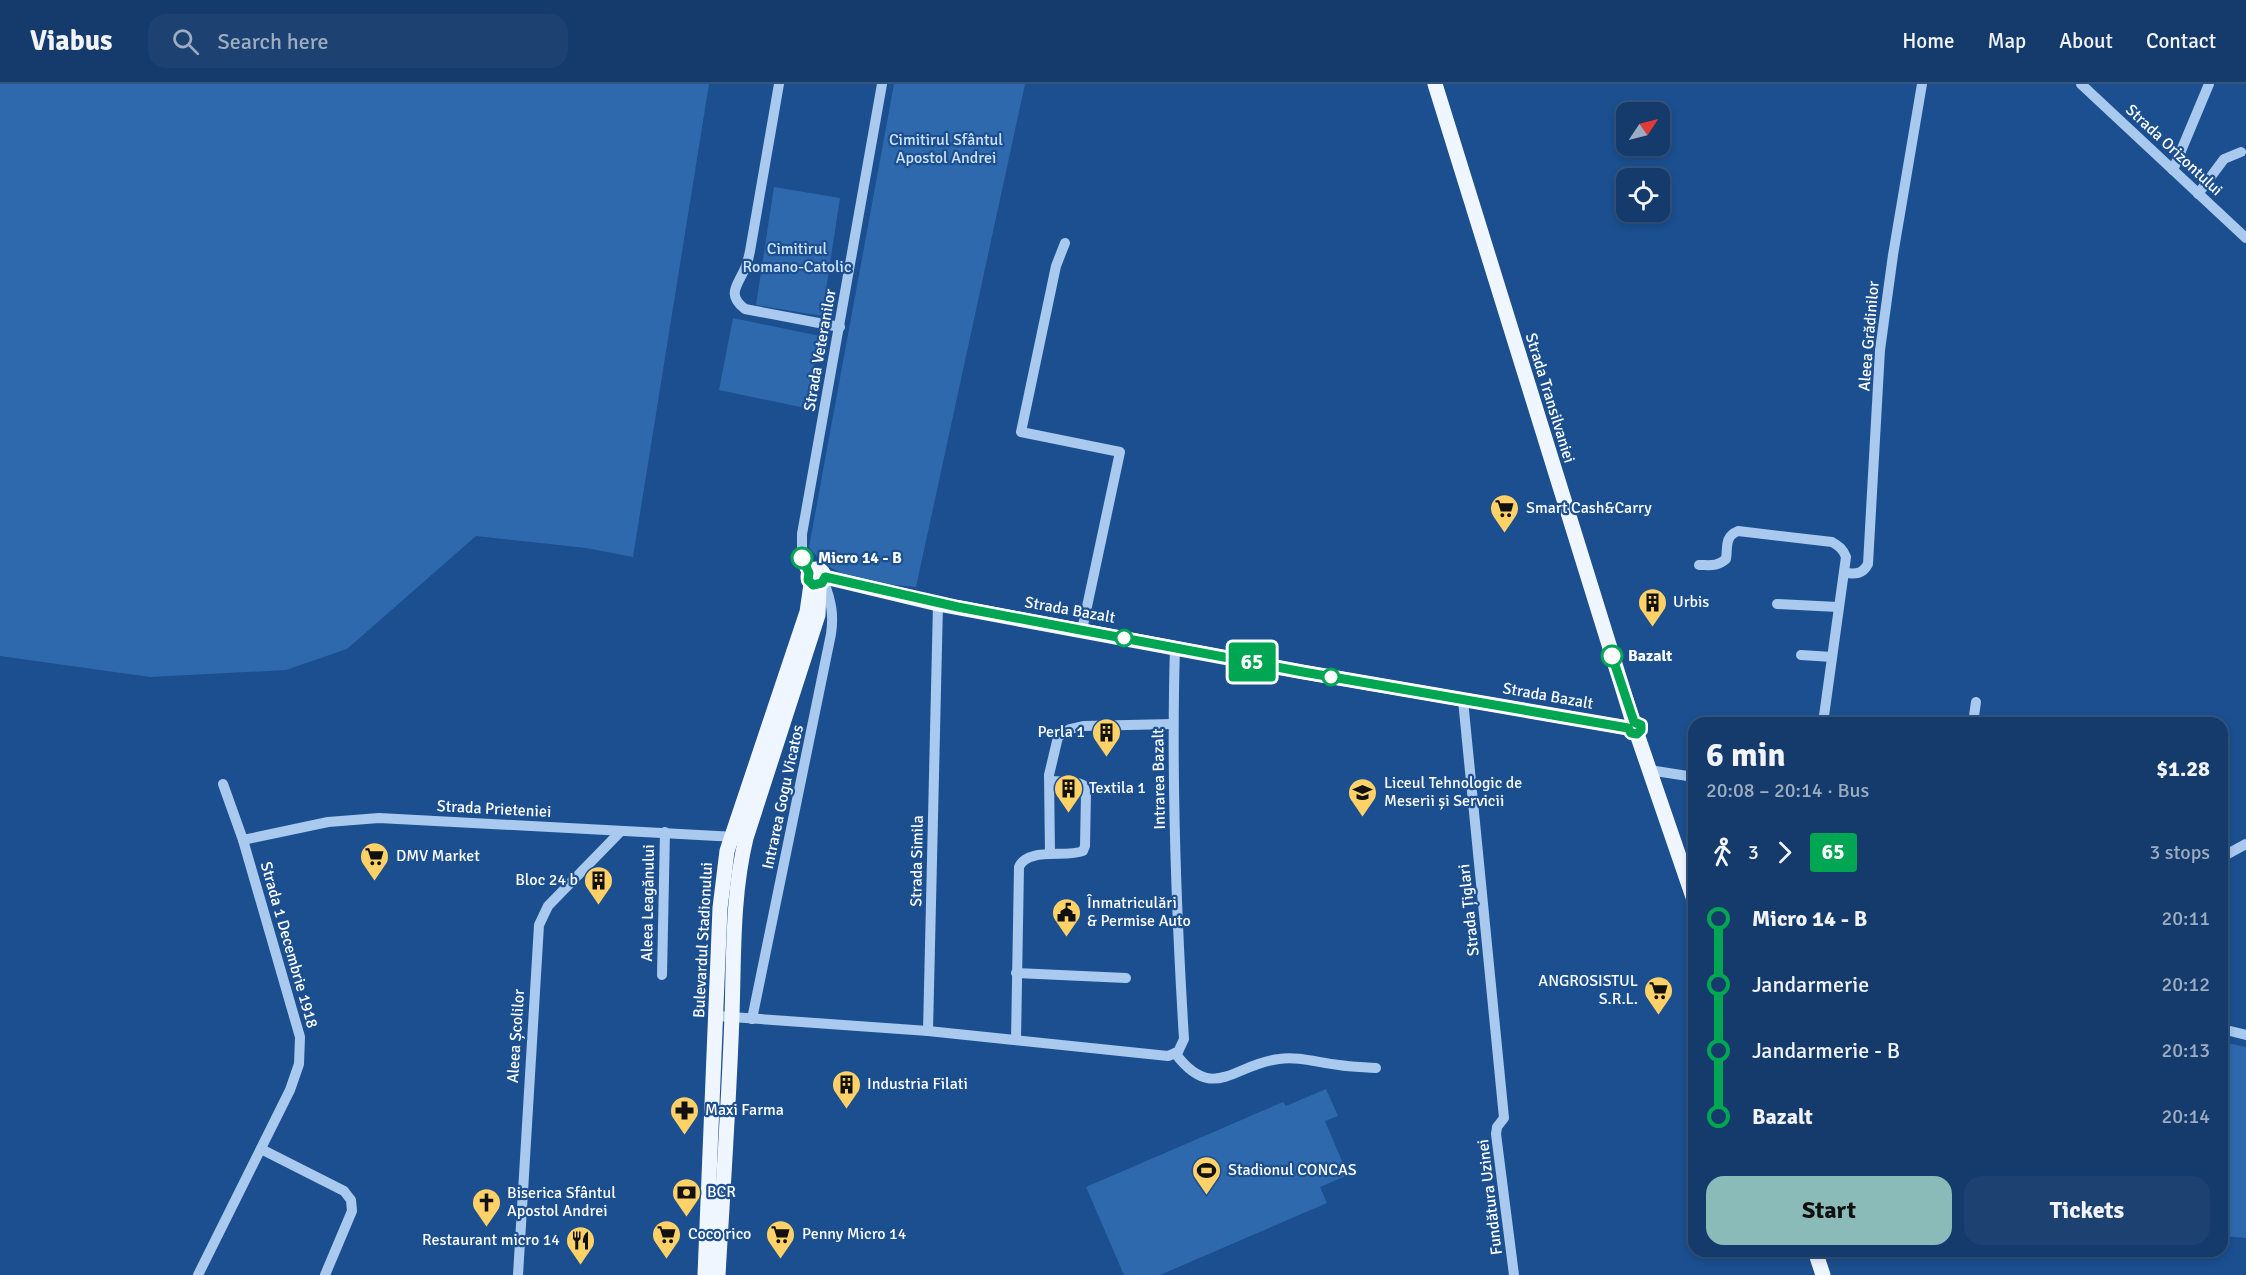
<!DOCTYPE html>
<html lang="en">
<head>
<meta charset="utf-8">
<style>
  body { margin:0; font-family:Signika,sans-serif; background:#1d4271; color:#f1f3f6; height:100vh; display:flex; flex-direction:column; font-size:22px; white-space:nowrap }
  * { box-sizing:border-box; margin:0 }
  p { font-size:20px; color:#9dadc1 }
  .icon { flex:none; width:33px; height:33px; fill:none; stroke:currentColor; stroke-width:2; stroke-linecap:round; stroke-linejoin:round }
  .map { position:relative; flex:1; overflow:hidden }
  .drawer { position:absolute; left:1688px; top:633px; width:540px; height:540px; display:flex; flex-direction:column; background:#143b6b; border-radius:18px; box-shadow:0 3px 9px #0003,0 0 0 2px #33557e }
  .drawer>* { flex:none }
  .badge { padding:0 12px; border-radius:4px; font-size:21px; line-height:39px }
  .needle { width:39px; rotate:55deg }
  .buttons { position:absolute; left:1616px; top:18px; display:grid; gap:12px }
  .buttons a { display:grid; place-items:center; width:54px; height:54px; border-radius:12px; background:#143b6b; box-shadow:0 3px 9px #0003,0 0 0 2px #33557e; font-size:30px }
  .map>.badge { position:absolute; translate:-50% -50%; box-shadow:0 0 0 3px #fff }
  .legs { display:flex; align-items:center; gap:9px; height:66px; padding:0 18px; font-size:20px }
  .legs p { margin-inline-start:auto }
  .overview { display:flex; align-items:center; justify-content:space-between; height:102px; padding:0 18px }
  h1 { font-size:33px; font-weight:800; line-height:45px }
  .action { display:flex; gap:12px; margin-top:auto; padding:12px 18px }
  .action a { flex:1; height:69px; border-radius:18px; background:#8bbbb9; color:#111; font-size:24px; font-weight:800; line-height:69px; text-align:center }
  .action a+a { background:#1d4271; color:#f1f3f6 }
  ul { padding:0 18px; list-style:none }
  li { display:flex; align-items:center; gap:21px; height:66px; font-size:22px }
  li i { display:grid; place-items:center; width:9px; height:100%; margin:0 8px; background:currentColor }
  li i::after { content:''; width:15px; height:15px; margin:-8px; border:4px solid; border-radius:50%; background:#143b6b }
  li p { margin-inline-start:auto }
  li:first-child i { background:linear-gradient(#0000 50%,currentColor 0) }
  li:last-child i { background:linear-gradient(currentColor 50%,#0000 0) }
  header { display:flex; align-items:center; gap:36px; box-sizing:border-box; height:84px; padding:0 30px; background:#143b6b; border-bottom:2px solid #33557e }
  header strong { font-size:28px }
  nav { display:flex; gap:33px; margin-inline-start:auto; font-size:21px }
  .search { width:420px; height:54px; background:#1d4271; display:flex; align-items:center; gap:15px; box-sizing:border-box; padding:0 21px; border-radius:18px; color:#9dadc1; font-size:22px }
  .map>svg:first-child { display:block }
  .green { fill:#2e69ad }
  .lines { fill:none; stroke-linecap:round; stroke-linejoin:round }
  .minor { stroke:#a9c9ee; stroke-width:10 }
  .major { stroke:#f0f6ff; stroke-width:15 }
  .line-1-casing { stroke:#fff; stroke-width:14 }
  .line-1 { stroke:#00a651; stroke-width:9 }
  .stop-1-dot { fill:#fff; stroke:#00a651; stroke-width:3 }
  .labels { text-anchor:middle; dominant-baseline:central; stroke-width:4.5; stroke-linejoin:round; paint-order:stroke }
  .park-label { font-size:16px; fill:#cfe3fa; stroke:#1b4f8f }
  .street-label { font-size:16px; fill:#fff; stroke:#1b4f8f }
  .poi-label { font-size:16px; fill:#fff; stroke:#1b4f8f; text-anchor:start }
  .stop-label { font-size:16px; font-weight:bold; fill:#fff; stroke:#1b4f8f; text-anchor:start }
</style>
</head>
<body>
<header>
<strong>Viabus</strong>
<div class="search"><svg class="icon" aria-label="search" viewBox="0 0 24 24"><circle cx="10" cy="10" r="6"/><path d="M15 15l6 6"/></svg>Search here</div>
<nav><a>Home</a><a>Map</a><a>About</a><a>Contact</a></nav>
</header>
<div class="map">
<svg width="2246" height="1191" viewBox="0 0 2246 1191">
  <rect width="100%" height="100%" fill="#1b4f8f"/>
  <!-- green -->
  <g class="green">
    <path d="M0 0H709L633 473 586 464 476 452 347 565 286 586 150 593 0 572Z"/>
    <path d="M894 0H1025L916 503C877 499 834 498 809 463Z"/>
    <path d="M774 103 840 114 822 232 756 221Z"/>
    <path d="M733 234 820 252 805 324 719 306Z"/>
    <path d="M2222 958 2246 963V1154L2222 1152Z"/>
    <path d="M1326 1005 1338 1032 1325 1037 1348 1091 1320 1103 1327 1119 1160 1191H1124L1086 1103 1283 1018 1286 1022Z"/>
  </g>
  <g class="lines">
    <!-- minor -->
    <g class="minor">
      <path d="M779 0 750 167C749 172 748 177 746 182 739 200 725 210 745 225L840 243"/>
      <path d="M2081 0 2246 154"/>
      <path d="M2173 86 2209 0"/>
      <path d="M2198 110 2224 75 2241 68"/>
      <path d="M1065 159 1056 182 1021 348 1120 368 1082 546"/>
      <path d="M1699 481C1710 481 1717 483 1726 475 1728 463 1724 453 1738 447L1832 458C1839 462 1843 465 1846 473L1823 639"/>
      <path d="M809 489 802 474V450L882 0"/>
      <path d="M1844 489C1855 490 1862 491 1868 480L1880 266 1893 171 1922 0"/>
      <path d="M1777 520 1838 523"/>
      <path d="M1801 571 1832 573"/>
      <path d="M1463 616 1504 1034 1497 1043 1496 1050 1514 1191"/>
      <path d="M1973 639 1976 618"/>
      <path d="M1649 686 1694 693"/>
      <path d="M243 756 328 738 379 734 736 753"/>
      <path d="M1050 770 1049 691 1058 653 1070 645 1083 642 1173 640"/>
      <path d="M2222 773 2246 760"/>
      <path d="M1016 889 1126 894"/>
      <path d="M662 891 665 748"/>
      <path d="M717 932 928 947 1168 972 1178 968 1184 955C1176 825 1171 694 1175 563"/>
      <path d="M752 935 831 550C834 530 831 517 824 498"/>
      <path d="M2222 945 2246 951"/>
      <path d="M928 947 938 520"/>
      <path d="M1016 956 1019 783C1027 763 1066 774 1083 767L1085 762 1086 709 1083 701 1075 698 1050 697"/>
      <path d="M1175 969C1213 1020 1234 980 1279 975 1299 972 1319 979 1339 981 1351 983 1364 983 1376 984"/>
      <path d="M261 1065 344 1107 351 1116 352 1127 325 1191"/>
      <path d="M198 1191 290 1006 299 980 300 953 243 756 223 700"/>
      <path d="M518 1191 539 841 548 822 621 747"/>
    </g>
    <!-- major -->
    <g class="major">
      <path d="M1435 0 1633 638"/>
      <circle cx="816" cy="493" r="8"/>
      <path d="M825 493 938 520 1303 588 1628 644"/>
      <path d="M1637 650 1694 816"/>
      <path d="M1815 1167 1823 1191"/>
      <path d="M705 1191 720 824 727 767 807 528 811 500"/>
      <path d="M718 1191C723 1104 729 1018 732 931 734 872 732 812 746 754L818 531 819 504"/>
    </g>
  </g>
  <g class="lines">
    <defs>
      <path id="line-1" d="M802 474 809 489 808 496 813 501 822 499 825 493 958 523 1303 588 1628 644 1631 649 1637 650 1641 646V641L1634 638 1612 572"/>
    </defs>
    <!-- line-1 casing -->
    <use href="#line-1" class="line-1-casing"/>
    <!-- line-1 -->
    <use href="#line-1" class="line-1"/>
  </g>
  <!-- icons -->
  <defs>
    <symbol id="supermarket-pin" viewBox="-11 -11 22 30"><path d="M0 17L-7.5 6A9.5 9.5 0 1 1 7.5 6Z" fill="#ffd166" stroke="#1b4f8f"/><path d="M-6-5.5h2.5l.6 2H6L4.5 2H-2.5L-4.4-4H-6ZM-1.5 3.2a1.3 1.3 0 1 0 .1 0ZM3 3.2a1.3 1.3 0 1 0 .1 0Z" fill="#111"/></symbol>
    <symbol id="building-pin" viewBox="-11 -11 22 30"><path d="M0 17L-7.5 6A9.5 9.5 0 1 1 7.5 6Z" fill="#ffd166" stroke="#1b4f8f"/><path d="M-4-6H4V6H1V3H-1V6H-4ZM-2.5-4.3h1.7v1.8h-1.7ZM.8-4.3h1.7v1.8H.8ZM-2.5-1h1.7V.8h-1.7ZM.8-1h1.7V.8H.8Z" fill="#111"/></symbol>
    <symbol id="school-pin" viewBox="-11 -11 22 30"><path d="M0 17L-7.5 6A9.5 9.5 0 1 1 7.5 6Z" fill="#ffd166" stroke="#1b4f8f"/><path d="M0-5L7-2L0 1L-7-2ZM-4 1L0 2.5L4 1V4Q0 6-4 4Z" fill="#111"/></symbol>
    <symbol id="civic-pin" viewBox="-11 -11 22 30"><path d="M0 17L-7.5 6A9.5 9.5 0 1 1 7.5 6Z" fill="#ffd166" stroke="#1b4f8f"/><path d="M-.6-6.5H3V-4.5H.6V-3L4-1V1h2V6H-6V1h2V-1L-.6-3ZM-1.2 2.5V6h2.4V2.5Z" fill="#111"/></symbol>
    <symbol id="pharmacy-pin" viewBox="-11 -11 22 30"><path d="M0 17L-7.5 6A9.5 9.5 0 1 1 7.5 6Z" fill="#ffd166" stroke="#1b4f8f"/><path d="M-2-6h4v4h4v4h-4v4h-4v-4h-4v-4h4Z" fill="#111"/></symbol>
    <symbol id="stadium-pin" viewBox="-11 -11 22 30"><path d="M0 17L-7.5 6A9.5 9.5 0 1 1 7.5 6Z" fill="#ffd166" stroke="#1b4f8f"/><path d="M0-5a6.5 5 0 1 0 0 10a6.5 5 0 1 0 0-10ZM-3.5-1.8h7v3.6h-7Z" fill="#111"/></symbol>
    <symbol id="bank-pin" viewBox="-11 -11 22 30"><path d="M0 17L-7.5 6A9.5 9.5 0 1 1 7.5 6Z" fill="#ffd166" stroke="#1b4f8f"/><path d="M-6-4H6V4H-6ZM0-2.3a2.3 2.3 0 1 0 0 4.6a2.3 2.3 0 1 0 0-4.6Z" fill="#111"/></symbol>
    <symbol id="church-pin" viewBox="-11 -11 22 30"><path d="M0 17L-7.5 6A9.5 9.5 0 1 1 7.5 6Z" fill="#ffd166" stroke="#1b4f8f"/><path d="M-1.2-6h2.4v3.5h3.3v2.4h-3.3V6h-2.4V-.1h-3.3v-2.4h3.3Z" fill="#111"/></symbol>
    <symbol id="restaurant-pin" viewBox="-11 -11 22 30"><path d="M0 17L-7.5 6A9.5 9.5 0 1 1 7.5 6Z" fill="#ffd166" stroke="#1b4f8f"/><path d="M-5-6h1v4h1v-4h1v4h1v-4h1v5L-1.5 .5V6h-2V.5L-5-1ZM5-6V6H3V1.5H1.5Q1.5-4 5-6Z" fill="#111"/></symbol>
  </defs>
  <g fill-rule="evenodd">
    <use href="#supermarket-pin" x="1488" y="408" width="33" height="45"/>
    <use href="#building-pin" x="1636" y="502" width="33" height="45"/>
    <use href="#building-pin" x="1090" y="632" width="33" height="45"/>
    <use href="#building-pin" x="1052" y="688" width="33" height="45"/>
    <use href="#school-pin" x="1346" y="692" width="33" height="45"/>
    <use href="#supermarket-pin" x="358" y="756" width="33" height="45"/>
    <use href="#building-pin" x="582" y="780" width="33" height="45"/>
    <use href="#civic-pin" x="1050" y="812" width="33" height="45"/>
    <use href="#supermarket-pin" x="1642" y="890" width="33" height="45"/>
    <use href="#building-pin" x="830" y="984" width="33" height="45"/>
    <use href="#pharmacy-pin" x="668" y="1010" width="33" height="45"/>
    <use href="#stadium-pin" x="1190" y="1070" width="33" height="45"/>
    <use href="#bank-pin" x="670" y="1092" width="33" height="45"/>
    <use href="#church-pin" x="470" y="1102" width="33" height="45"/>
    <use href="#supermarket-pin" x="650" y="1134" width="33" height="45"/>
    <use href="#supermarket-pin" x="764" y="1134" width="33" height="45"/>
    <use href="#restaurant-pin" x="564" y="1140" width="33" height="45"/>
  </g>
  <!-- markers -->
  <g class="stop-1-dot">
    <circle cx="802" cy="474" r="10"/>
    <circle cx="1124" cy="554" r="8"/>
    <circle cx="1612" cy="572" r="10"/>
    <circle cx="1331" cy="593" r="8"/>
  </g>
  <g class="labels">
    <!-- park labels -->
    <g class="park-label">
      <text x="946" y="56">Cimitirul Sfântul<tspan x="946" dy="18">Apostol Andrei</tspan></text>
      <text x="797" y="165">Cimitirul<tspan x="797" dy="18">Romano-Catolic</tspan></text>
    </g>
    <!-- street labels -->
    <g class="street-label">
      <text transform="translate(2174 66) rotate(43)">Strada Orizontului</text>
      <text transform="translate(1869 252) rotate(-85)">Aleea Grădinilor</text>
      <text transform="translate(820 266) rotate(-80)">Strada Veteranilor</text>
      <text transform="translate(1550 314) rotate(73)">Strada Transilvaniei</text>
      <text transform="translate(1070 526) rotate(10)">Strada Bazalt</text>
      <text transform="translate(1548 612) rotate(10)">Strada Bazalt</text>
      <text transform="translate(1159 695) rotate(-91)">Intrarea Bazalt</text>
      <text transform="translate(783 713) rotate(-78)">Intrarea Gogu Vicatos</text>
      <text transform="translate(494 725) rotate(3)">Strada Prieteniei</text>
      <text transform="translate(917 777) rotate(-89)">Strada Simila</text>
      <text transform="translate(648 819) rotate(-89)">Aleea Leagănului</text>
      <text transform="translate(1469 826) rotate(-96)">Strada Țiglari</text>
      <text transform="translate(703 856) rotate(-87)">Bulevardul Stadionului</text>
      <text transform="translate(289 861) rotate(74)">Strada 1 Decembrie 1918</text>
      <text transform="translate(516 952) rotate(-86)">Aleea Școlilor</text>
      <text transform="translate(1490 1113) rotate(-97)">Fundătura Uzinei</text>
    </g>
    <!-- poi labels -->
    <g class="poi-label">
      <text x="1526" y="424">Smart Cash&amp;Carry</text>
      <text x="1673" y="518">Urbis</text>
      <text x="1085" y="648" text-anchor="end">Perla 1</text>
      <text x="1384" y="699">Liceul Tehnologic de<tspan x="1384" dy="18">Meserii și Servicii</tspan></text>
      <text x="1089" y="704">Textila 1</text>
      <text x="396" y="772">DMV Market</text>
      <text x="578" y="796" text-anchor="end">Bloc 24 b</text>
      <text x="1087" y="819">Înmatriculări<tspan x="1087" dy="18">&amp; Permise Auto</tspan></text>
      <text x="1638" y="897" text-anchor="end">ANGROSISTUL<tspan x="1638" dy="18">S.R.L.</tspan></text>
      <text x="867" y="1000">Industria Filati</text>
      <text x="705" y="1026">Maxi Farma</text>
      <text x="1228" y="1086">Stadionul CONCAS</text>
      <text x="707" y="1108">BCR</text>
      <text x="507" y="1109">Biserica Sfântul<tspan x="507" dy="18">Apostol Andrei</tspan></text>
      <text x="688" y="1150">Coco rico</text>
      <text x="802" y="1150">Penny Micro 14</text>
      <text x="560" y="1156" text-anchor="end">Restaurant micro 14</text>
    </g>
    <!-- stop labels -->
    <g class="stop-label">
      <text x="818" y="474">Micro 14 - B</text>
      <text x="1628" y="572">Bazalt</text>
    </g>
  </g>
</svg>
<div class="buttons">
<a><svg class="needle" viewBox="-14 -14 28 28"><path d="M0-13l5 13h-10z" fill="#e53935"/><path d="M0 13l5-13h-10z" fill="#9dadc1"/></svg></a>
<a><svg class="icon" aria-label="locate" viewBox="0 0 24 24"><circle cx="12" cy="12" r="6"/><path d="M12 2v4M12 18v4M2 12h4M18 12h4"/></svg></a>
</div>
<b class="badge" style="left:1252px;top:578px;background:#00a651;color:#fff">65</b>
<section class="drawer">
<div class="overview"><div><h1>6 min</h1><p>20:08 – 20:14 · Bus</p></div><b>$1.28</b></div>
<div class="legs"><svg class="icon" aria-label="walk" viewBox="0 0 24 24"><circle cx="13" cy="4" r="2"/><path d="M13 8l-2 6 4 7M11 14l-3 7M7 12l3-4h3l4 4"/></svg>3<svg class="icon" aria-label="forward" viewBox="0 0 24 24"><path d="M9 5l7 7-7 7"/></svg><b class="badge" style="background:#00a651;color:#fff">65</b><p>3 stops</p></div>
<ul>
<li><i style="color:#00a651"></i><b>Micro 14 - B</b><p>20:11</p></li>
<li><i style="color:#00a651"></i><span>Jandarmerie</span><p>20:12</p></li>
<li><i style="color:#00a651"></i><span>Jandarmerie - B</span><p>20:13</p></li>
<li><i style="color:#00a651"></i><b>Bazalt</b><p>20:14</p></li>
</ul>
<div class="action"><a>Start</a><a>Tickets</a></div>
</section>
</div>
</body>
</html>
